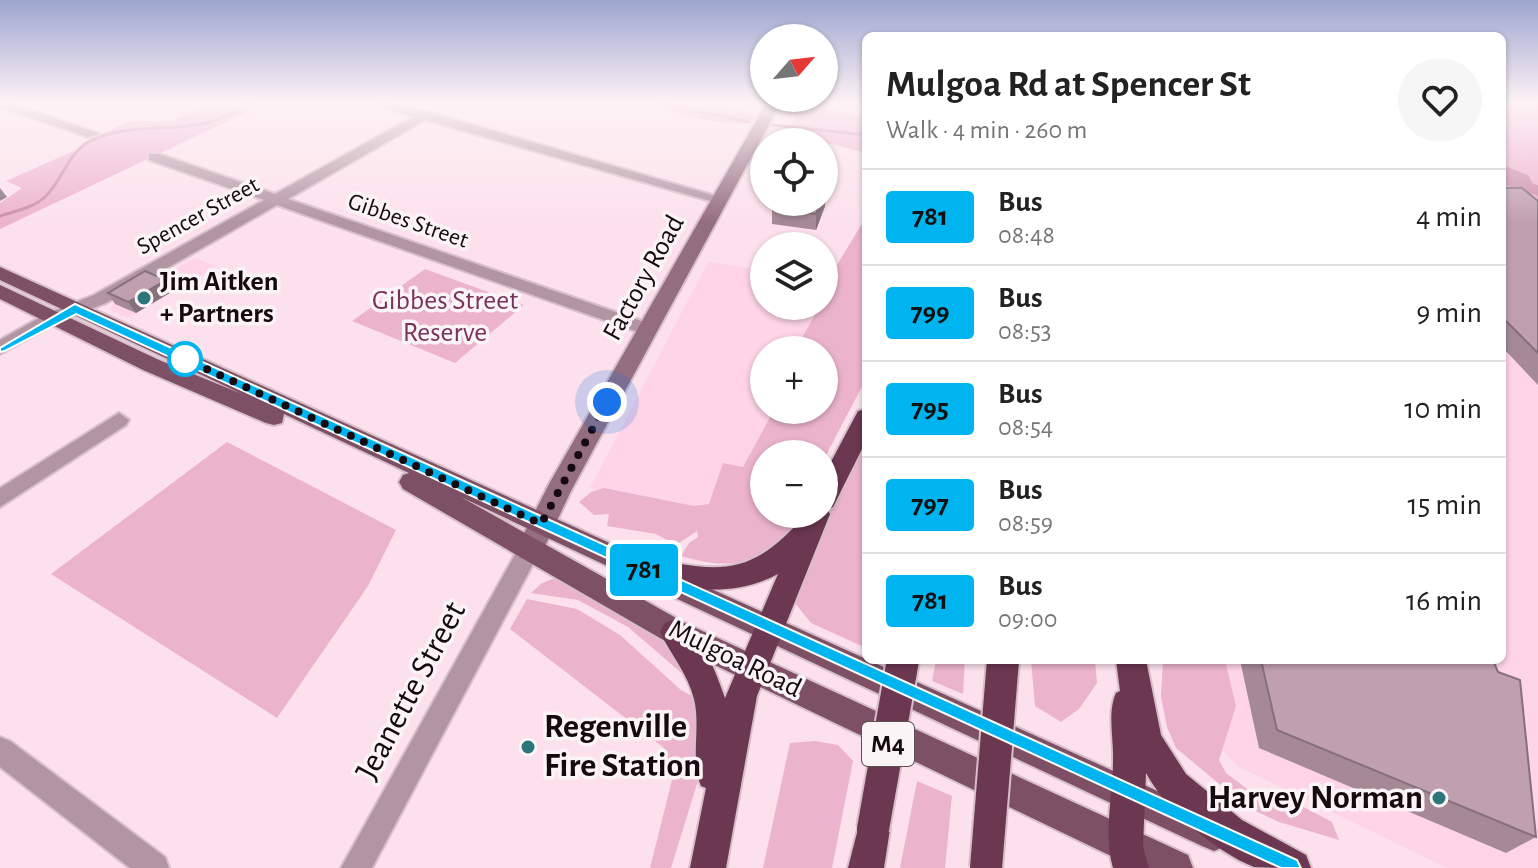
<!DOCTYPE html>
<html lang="en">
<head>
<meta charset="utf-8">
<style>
  body { margin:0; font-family:"Alegreya Sans",sans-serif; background:#f6f6f6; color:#222; height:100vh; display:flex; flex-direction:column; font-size:30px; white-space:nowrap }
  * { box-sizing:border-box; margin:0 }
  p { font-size:26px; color:#767676 }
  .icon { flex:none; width:44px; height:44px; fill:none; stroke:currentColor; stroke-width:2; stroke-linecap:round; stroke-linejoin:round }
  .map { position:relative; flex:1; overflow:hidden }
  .sheet { position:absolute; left:862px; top:32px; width:644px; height:632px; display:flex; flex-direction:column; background:#fff; border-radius:12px; box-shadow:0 2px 6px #0004 }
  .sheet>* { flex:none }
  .badge { padding:0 16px; border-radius:6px; font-size:28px; line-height:52px }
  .needle { width:52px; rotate:62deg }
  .controls { position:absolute; left:750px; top:24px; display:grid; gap:16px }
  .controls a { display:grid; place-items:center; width:88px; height:88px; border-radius:50%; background:#fff; box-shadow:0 2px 6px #0004; font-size:40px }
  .you { position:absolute; width:40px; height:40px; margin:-20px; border:6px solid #fff; border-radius:50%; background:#1a73e8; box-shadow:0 0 0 12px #1a73e833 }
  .map>.badge { position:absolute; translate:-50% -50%; box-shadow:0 0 0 4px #fff }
  .round { display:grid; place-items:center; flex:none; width:84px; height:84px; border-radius:42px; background:#f6f6f6 }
  .summary { display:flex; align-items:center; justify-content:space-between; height:136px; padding:0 24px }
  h1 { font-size:38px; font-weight:600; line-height:60px }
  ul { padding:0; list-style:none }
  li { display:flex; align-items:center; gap:24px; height:96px; padding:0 24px; border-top:2px solid #e0e0e0 }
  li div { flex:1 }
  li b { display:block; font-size:30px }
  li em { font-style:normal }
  li .badge { min-width:88px; font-weight:700; text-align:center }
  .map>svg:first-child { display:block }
  .built { fill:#fed4e6 }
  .green { fill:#ecb3cd }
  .water { fill:#cb8eaa }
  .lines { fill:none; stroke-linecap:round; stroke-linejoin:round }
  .stream { stroke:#cb8eaa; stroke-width:3 }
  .street-casing { stroke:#d7bfc9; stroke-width:4 }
  .secondary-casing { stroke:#d7bfc9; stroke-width:4 }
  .primary-casing { stroke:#d7bfc9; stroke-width:4 }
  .highway-casing { stroke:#d7bfc9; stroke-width:4 }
  .street { fill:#b195a1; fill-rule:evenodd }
  .secondary { fill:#946d7e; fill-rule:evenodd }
  .primary { fill:#7e5066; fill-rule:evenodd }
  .highway { fill:#6b3751; fill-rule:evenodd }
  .highway-bridge-casing { stroke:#d7bfc9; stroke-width:36; stroke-linecap:butt }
  .highway-bridge { stroke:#6b3751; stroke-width:32 }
  .wall { fill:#a58a96 }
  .shaded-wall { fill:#86707a }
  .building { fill:#c0a0ae; stroke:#86707a; stroke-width:2 }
  .line { fill:#00b5ef; stroke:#fff; stroke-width:2 }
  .walk { stroke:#140a0f; stroke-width:8; stroke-dasharray:0 14.4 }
  .poi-dot { fill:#2c757a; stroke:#fbf4f7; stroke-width:3 }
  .stop-dot { fill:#fff; stroke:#00b5ef; stroke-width:4 }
  .labels { text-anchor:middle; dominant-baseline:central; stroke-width:7; stroke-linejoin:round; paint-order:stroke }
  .far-street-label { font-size:24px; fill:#140a0f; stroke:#fbf4f7 }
  .shield { fill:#fbf4f7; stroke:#595055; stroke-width:2 }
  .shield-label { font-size:26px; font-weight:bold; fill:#140a0f }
  .street-label { font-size:28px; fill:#140a0f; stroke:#fbf4f7 }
  .poi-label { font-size:28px; font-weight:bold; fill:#140a0f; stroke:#fbf4f7; text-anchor:start }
  .park-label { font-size:28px; fill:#7a3157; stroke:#fbf4f7 }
  .near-street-label { font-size:34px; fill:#140a0f; stroke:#fbf4f7 }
  .near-poi-label { font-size:34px; font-weight:bold; fill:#140a0f; stroke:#fbf4f7; text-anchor:start }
</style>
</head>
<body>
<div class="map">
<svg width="1538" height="868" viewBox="0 0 1538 868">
  <rect width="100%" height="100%" fill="#fce1ec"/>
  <!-- built -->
  <g class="built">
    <path d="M1502 192 1538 201V868H1447L1237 766 1204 731 1192 660H1502Z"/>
    <path d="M195 258 216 266 128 318 110 310 112 305Z"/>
    <path d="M708 262 764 270V306H824V279L843 282 806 350H764V410H774L715 519 590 488Z"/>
  </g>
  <!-- green -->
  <g class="green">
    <path d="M214 102H268L0 229V203L22 188 6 181 85 146 81 144 130 121H171Z"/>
    <path d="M634 102H690L749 113 759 118C738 134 661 108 634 102Z"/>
    <path d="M1502 102H1538V201L1502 191Z"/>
    <path d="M792 103 866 117V153L824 142H774L776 138 795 134 787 130 796 118 789 112Z"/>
    <path d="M866 217V379L824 459V454H764V514H803L787 542 743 569 740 562C720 566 701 562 681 556L689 543 698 537 697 531 676 545 656 534 607 526 609 514 594 515 579 502 591 492 604 488 694 506 709 504 723 463 743 467 774 410H824V350H795L820 306H824L834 270Z"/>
    <path d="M425 269 524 305 455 363 352 321Z"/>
    <path d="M866 432V648L811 623 795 603 812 549Z"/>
    <path d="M227 442 396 530 368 586 277 718 51 574Z"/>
    <path d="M555 578 565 580 665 639 692 682 628 627 578 600 531 593 542 583Z"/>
    <path d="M527 599 577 609 620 635 681 690 690 695H703L709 745 671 868H650L672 780 663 747 510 629Z"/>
    <path d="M936 660H965L963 694 932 681Z"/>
    <path d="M1031 660H1095L1097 683 1079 709 1061 722 1035 706Z"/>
    <path d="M1163 660H1225L1236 706 1219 760 1226 773 1254 794 1277 793 1332 822 1339 840 1279 822 1247 807 1176 748 1167 727 1161 697Z"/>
    <path d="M815 741 838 745 853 761 832 868H763L790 743Z"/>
    <path d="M917 781 952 796 945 868H900Z"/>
  </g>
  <!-- water -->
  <path class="water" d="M1502 165 1528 175 1533 184 1538 185V196L1502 184Z"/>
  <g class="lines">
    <!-- stream -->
    <g class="stream">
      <path d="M657 102 749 122"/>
      <path d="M773 125 866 135"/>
      <path d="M0 216C15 211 33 208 45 197 65 178 68 148 97 138 151 118 200 141 250 102"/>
    </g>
    <defs>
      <g id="street">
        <path d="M0 102H8L100 134 88 137 0 107Z"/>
        <path d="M369 102H387L429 112 726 199 719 203 714 202 425 120 288 199 653 325 656 329 653 333H641L277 205 106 303 58 322 0 354V340L46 314 94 295 264 200 149 160V154H159L275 194 413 117Z"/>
        <path d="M119 413 129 420 126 425 0 507V488Z"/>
        <path d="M530 540 538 542 541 549 372 868H341L522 542Z"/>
        <path d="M0 737 10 741 165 857 169 868H130L0 767Z"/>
      </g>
      <path id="secondary" d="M767 102H781L571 491 540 557 530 560 520 557 516 549 549 484Z"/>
      <path id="primary" d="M0 267 1226 822 1231 834 1226 846 1214 851 1202 846 461 497 685 623 1188 855 1193 868H1136L665 641 403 489 399 482 403 475 409 473 284 414 282 423 274 425 266 423 143 370 0 299V285L159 360 242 394 0 280Z"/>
      <g id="highway">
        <path d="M866 409V441L833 507 827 509 830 514 757 696 726 868H690L706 788 701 786C690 760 701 727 694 699 688 674 671 655 660 632L665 623 675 619C701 629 716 673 725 698L778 574C733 598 690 589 643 581L633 577 629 569 633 561 643 557C701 567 737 581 784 537 792 529 799 524 804 514H824V475L858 411Z"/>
        <path d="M1116 660H1146L1161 735 1186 774 1242 820 1306 855 1311 868C1295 868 1270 868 1254 867 1216 852 1165 809 1146 773L1143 847 1149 868H1113C1103 833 1113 797 1113 761 1114 739 1107 713 1116 693L1120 691Z"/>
        <path d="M873 812 885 817 890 829 884 868H848L861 817Z"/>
      </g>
    </defs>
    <!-- street casing -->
    <use href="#street" class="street-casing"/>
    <!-- secondary casing -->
    <use href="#secondary" class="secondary-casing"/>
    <!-- primary casing -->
    <use href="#primary" class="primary-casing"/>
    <!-- highway casing -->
    <use href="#highway" class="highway-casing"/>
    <!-- street -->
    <use href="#street" class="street"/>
    <!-- secondary -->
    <use href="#secondary" class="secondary"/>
    <!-- primary -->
    <use href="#primary" class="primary"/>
    <!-- highway -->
    <use href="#highway" class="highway"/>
    <defs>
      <g id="highway-bridge">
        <path d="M873 829 903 660"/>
        <path d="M986 868 1003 660"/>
      </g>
    </defs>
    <!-- highway-bridge casing -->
    <use href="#highway-bridge" class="highway-bridge-casing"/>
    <!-- highway-bridge -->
    <use href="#highway-bridge" class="highway-bridge"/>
  </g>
  <!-- wall -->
  <g class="wall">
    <path d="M1502 188 1538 201V385L1502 347Z"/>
    <path d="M826 190 825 206 816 230 772 224V208Z"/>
    <path d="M173 291 136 313 115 304 108 293Z"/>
    <path d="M1240 660H1493L1536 837 1506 853 1259 748Z"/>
  </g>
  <!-- shaded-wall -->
  <g class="shaded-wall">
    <path d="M0 188 7 197 0 201Z"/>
    <path d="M826 190 825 206 816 230V214L821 202H824V195Z"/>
    <path d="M166 280 173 291 136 313 128 302Z"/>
  </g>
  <!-- building -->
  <g class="building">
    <path d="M1502 188H1522L1538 201V353L1502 317Z"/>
    <path d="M775 202H821L816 214 772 208Z"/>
    <path d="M145 271 166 280 128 302 108 293Z"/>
    <path d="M1261 660H1493L1498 672 1520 680 1536 837 1277 730Z"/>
  </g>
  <!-- sky -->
  <linearGradient id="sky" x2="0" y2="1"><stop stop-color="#9ca5cf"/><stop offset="0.46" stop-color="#fef2f6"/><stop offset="1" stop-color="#fef2f6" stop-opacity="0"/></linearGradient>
  <rect width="1538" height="223" fill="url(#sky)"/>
  <!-- line -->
  <path class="line" d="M75 304 1297 860 1301 868H1281L76 314 5 351 0 352V348Z"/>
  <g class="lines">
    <!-- walk -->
    <path class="walk" d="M185 359 183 358 541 524 607 402"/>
  </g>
  <!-- markers -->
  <g class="poi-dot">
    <circle cx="144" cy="298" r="8"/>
    <circle cx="528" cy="747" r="8"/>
    <circle cx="1439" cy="798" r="8"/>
  </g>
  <circle class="stop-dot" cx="185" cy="359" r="16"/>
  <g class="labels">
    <!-- far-street labels -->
    <g class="far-street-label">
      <text transform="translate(198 216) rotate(-29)">Spencer Street</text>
      <text transform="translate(408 221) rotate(19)">Gibbes Street</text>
    </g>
    <!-- shield labels -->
    <rect class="shield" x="862" y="722" width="52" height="44" rx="6"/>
    <g class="shield-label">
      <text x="888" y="744">M4</text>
    </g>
    <!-- street labels -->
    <g class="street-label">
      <text transform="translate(644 278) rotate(-61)">Factory Road</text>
      <text transform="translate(735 659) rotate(26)">Mulgoa Road</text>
    </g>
    <!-- poi labels -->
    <g class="poi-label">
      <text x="160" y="282">Jim Aitken<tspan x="160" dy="32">+ Partners</tspan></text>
    </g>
    <!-- park labels -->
    <g class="park-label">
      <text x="445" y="301">Gibbes Street<tspan x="445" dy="32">Reserve</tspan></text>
    </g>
    <!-- near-street labels -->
    <g class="near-street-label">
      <text transform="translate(411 691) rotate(-62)">Jeanette Street</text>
    </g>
    <!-- near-poi labels -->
    <g class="near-poi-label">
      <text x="544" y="727">Regenville<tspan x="544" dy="39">Fire Station</tspan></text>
      <text x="1423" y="798" text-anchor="end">Harvey Norman</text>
    </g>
  </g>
</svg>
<div class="controls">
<a><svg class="needle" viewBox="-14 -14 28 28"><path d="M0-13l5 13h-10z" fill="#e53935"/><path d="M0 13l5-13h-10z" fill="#767676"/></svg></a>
<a><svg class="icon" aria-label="locate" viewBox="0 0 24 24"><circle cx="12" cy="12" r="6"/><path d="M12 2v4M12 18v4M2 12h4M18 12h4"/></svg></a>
<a><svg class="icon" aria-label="layers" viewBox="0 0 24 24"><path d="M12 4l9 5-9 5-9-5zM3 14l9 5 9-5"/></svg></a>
<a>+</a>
<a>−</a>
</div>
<div class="you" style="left:607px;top:402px"></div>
<b class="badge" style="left:644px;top:570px;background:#00b5ef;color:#111">781</b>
<section class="sheet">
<div class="summary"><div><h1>Mulgoa Rd at Spencer St</h1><p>Walk · 4 min · 260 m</p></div><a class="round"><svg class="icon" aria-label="heart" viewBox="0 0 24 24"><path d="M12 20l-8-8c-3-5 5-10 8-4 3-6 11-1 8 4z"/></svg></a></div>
<ul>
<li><span class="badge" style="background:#00b5ef;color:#111">781</span><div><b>Bus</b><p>08:48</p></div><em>4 min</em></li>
<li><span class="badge" style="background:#00b5ef;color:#111">799</span><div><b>Bus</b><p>08:53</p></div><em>9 min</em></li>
<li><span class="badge" style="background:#00b5ef;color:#111">795</span><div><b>Bus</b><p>08:54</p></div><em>10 min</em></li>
<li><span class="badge" style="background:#00b5ef;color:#111">797</span><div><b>Bus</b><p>08:59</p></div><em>15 min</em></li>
<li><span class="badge" style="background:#00b5ef;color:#111">781</span><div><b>Bus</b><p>09:00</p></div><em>16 min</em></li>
</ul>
</section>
</div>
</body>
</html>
